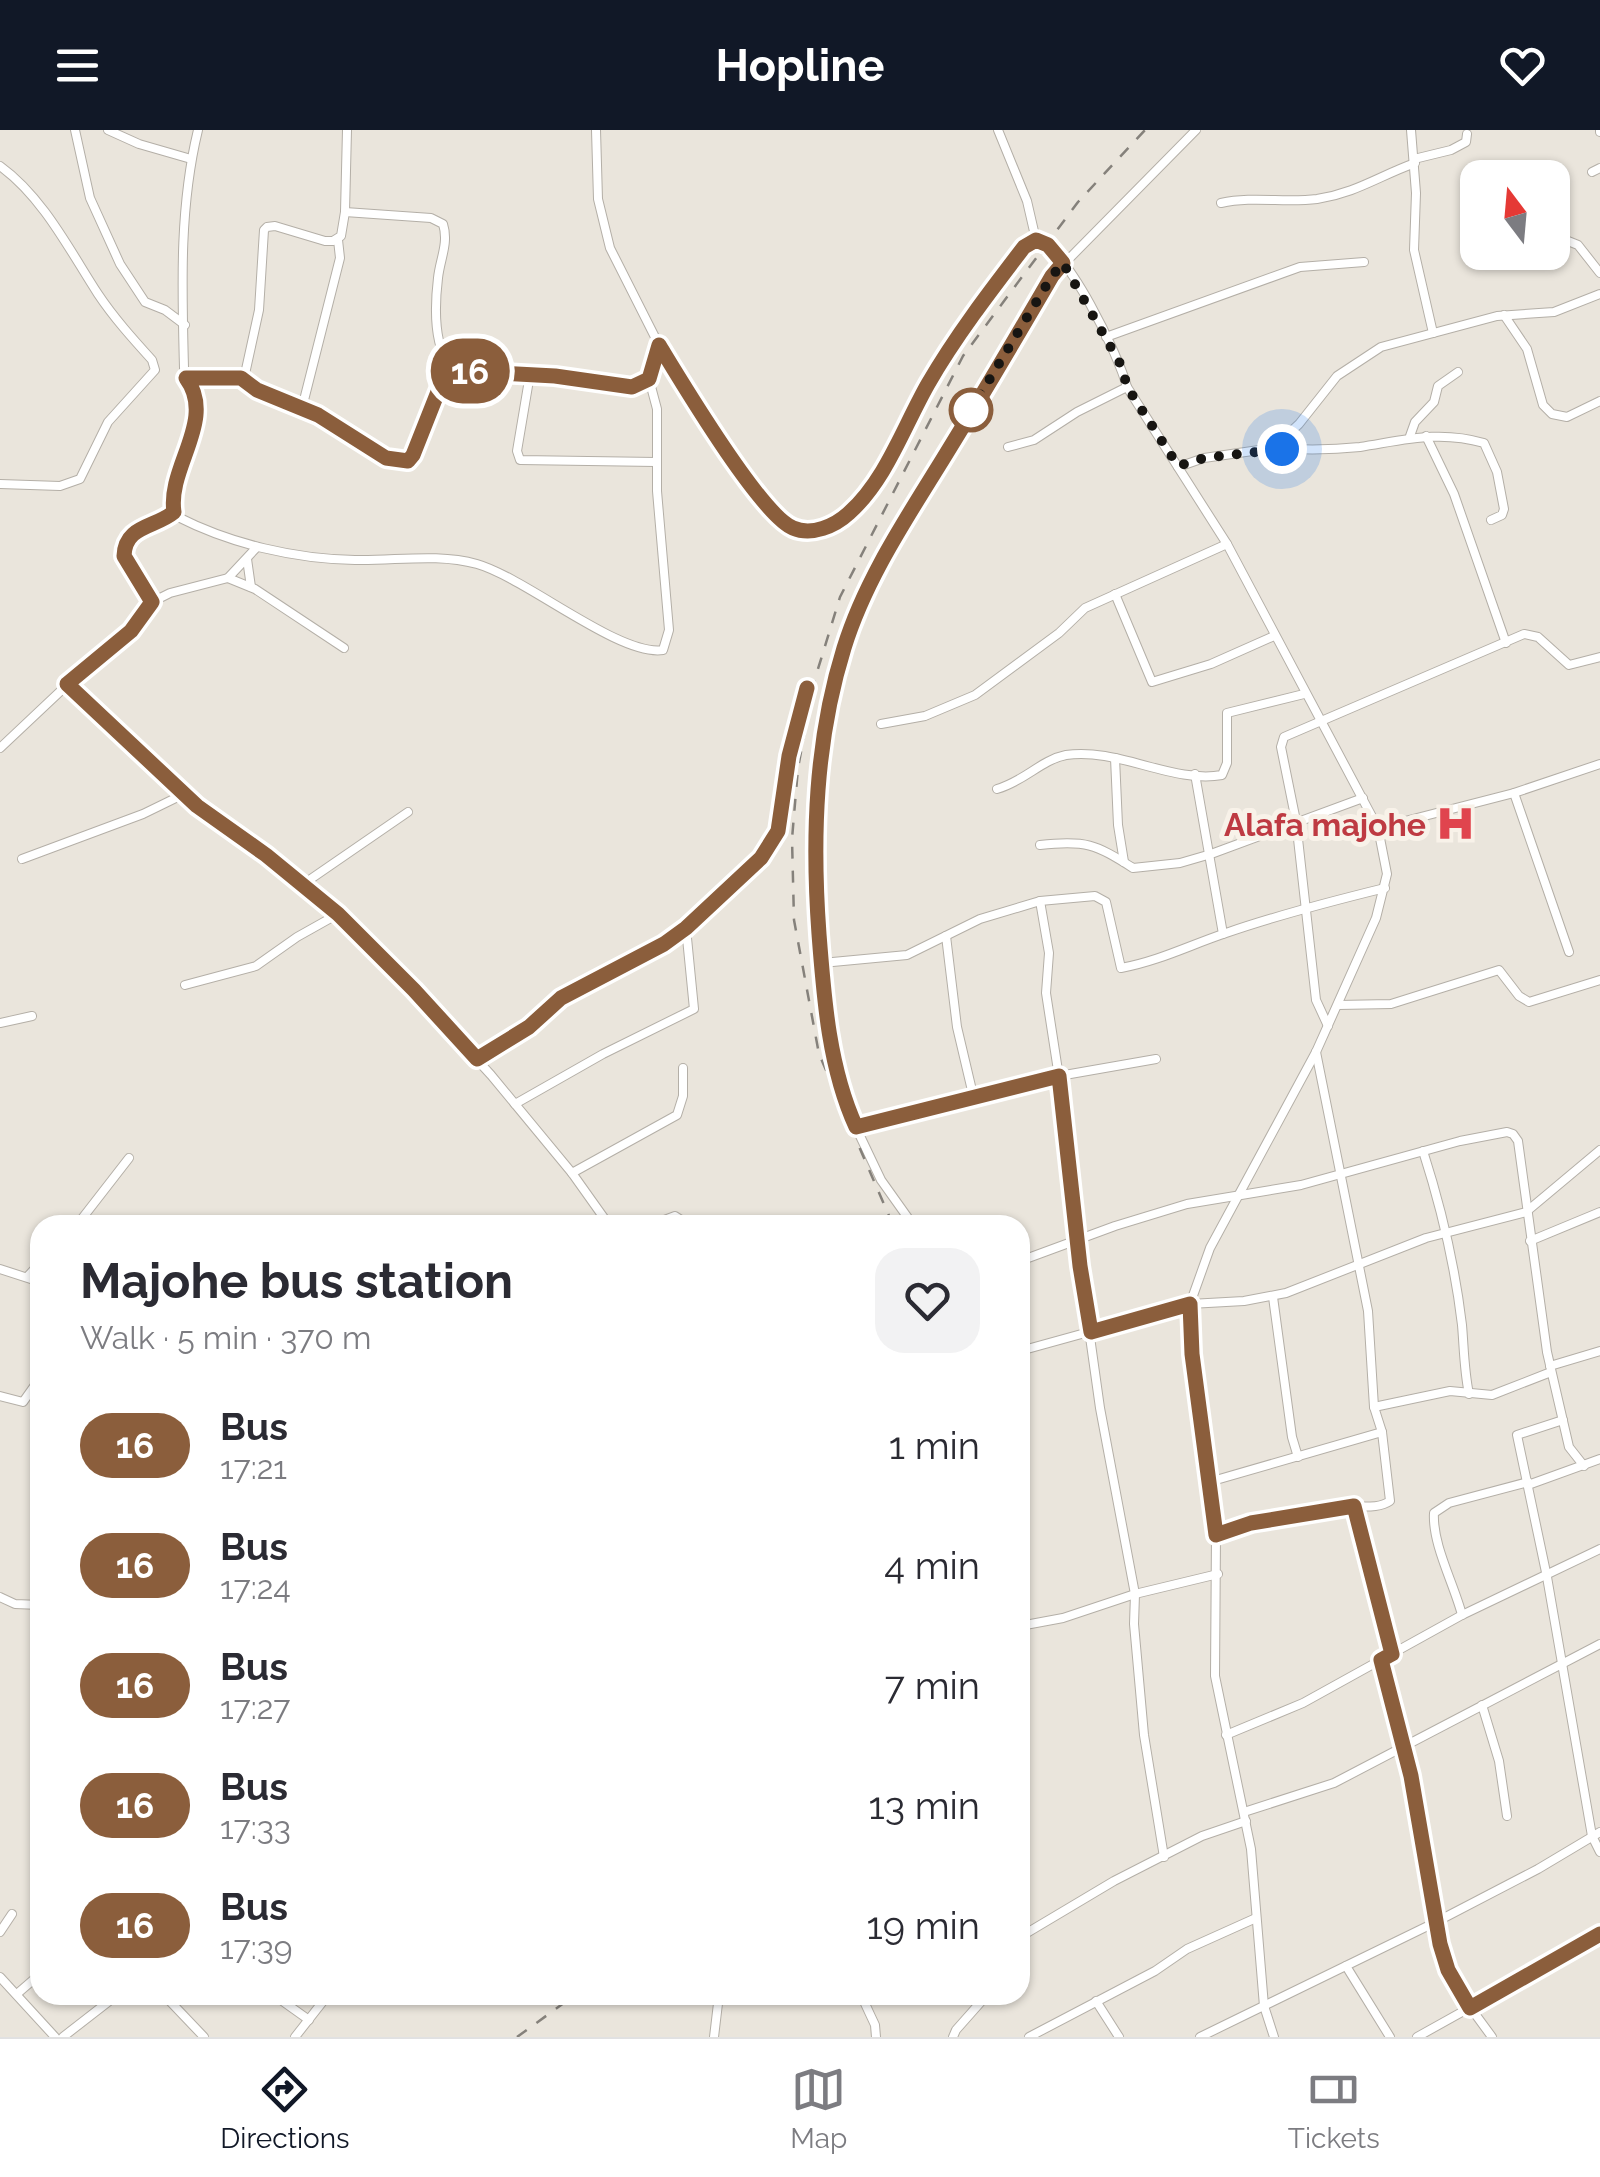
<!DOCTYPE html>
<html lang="en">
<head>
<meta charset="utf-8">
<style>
  body { margin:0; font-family:Raleway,sans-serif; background:#f2f2f3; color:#2b2b33; height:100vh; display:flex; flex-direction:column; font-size:38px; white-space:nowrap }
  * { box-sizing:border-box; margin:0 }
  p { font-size:32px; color:#7c7c81 }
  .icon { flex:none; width:55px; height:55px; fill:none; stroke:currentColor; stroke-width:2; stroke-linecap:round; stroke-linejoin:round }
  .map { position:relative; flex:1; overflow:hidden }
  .drawer { position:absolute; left:30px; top:1085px; width:1000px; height:790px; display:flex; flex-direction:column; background:#fff; border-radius:30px; box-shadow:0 2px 8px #0004 }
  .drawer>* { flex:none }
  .badge { padding:0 20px; border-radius:32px; font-size:35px; line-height:65px }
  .needle { width:65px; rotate:344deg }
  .buttons { position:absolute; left:1460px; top:30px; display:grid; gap:20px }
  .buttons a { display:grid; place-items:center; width:110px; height:110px; border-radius:20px; background:#fff; box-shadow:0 2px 8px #0004; font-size:50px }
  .you { position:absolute; width:50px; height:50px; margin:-25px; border:8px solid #fff; border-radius:50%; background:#1a73e8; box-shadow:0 0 0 15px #1a73e833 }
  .map>.badge { position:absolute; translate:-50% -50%; box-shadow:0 0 0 5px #fff }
  .round { display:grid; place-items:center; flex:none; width:105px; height:105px; border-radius:30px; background:#f2f2f3 }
  .overview { display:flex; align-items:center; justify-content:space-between; height:170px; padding:0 50px }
  h1 { font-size:48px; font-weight:700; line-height:75px }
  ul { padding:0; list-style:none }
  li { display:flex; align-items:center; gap:30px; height:120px; padding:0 50px }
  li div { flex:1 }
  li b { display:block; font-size:38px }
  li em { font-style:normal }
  li .badge { min-width:110px; font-weight:700; text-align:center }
  header { display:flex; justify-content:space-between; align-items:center; height:130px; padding:0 50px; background:#111827; color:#fff; font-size:45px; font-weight:700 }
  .tabs { display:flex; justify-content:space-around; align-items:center; height:140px; border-top:2px solid #e1e1e2; background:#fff; font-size:28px; color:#7c7c81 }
  .tabs a { display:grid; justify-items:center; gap:5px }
  .tabs .active { color:#111827 }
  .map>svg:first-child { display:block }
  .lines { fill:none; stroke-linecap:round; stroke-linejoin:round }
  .minor-casing { stroke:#b4afa7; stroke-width:10 }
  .minor { stroke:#fff; stroke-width:8 }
  .rail { stroke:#85817b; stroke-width:2.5; stroke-dasharray:12 12; stroke-linecap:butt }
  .line-casing { stroke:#fff; stroke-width:22 }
  .line { stroke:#8b5e3c; stroke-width:15 }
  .walk { stroke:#171512; stroke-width:10; stroke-dasharray:0 18 }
  .stop-dot { fill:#fff; stroke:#8b5e3c; stroke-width:5 }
  .labels { text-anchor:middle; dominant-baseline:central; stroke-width:10; stroke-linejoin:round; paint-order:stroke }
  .health-label { font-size:32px; font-weight:bold; fill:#be3a42; stroke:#f8f2e9; text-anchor:end }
</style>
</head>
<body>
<header><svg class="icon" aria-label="menu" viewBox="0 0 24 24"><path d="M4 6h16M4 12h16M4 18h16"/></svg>Hopline<svg class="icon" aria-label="heart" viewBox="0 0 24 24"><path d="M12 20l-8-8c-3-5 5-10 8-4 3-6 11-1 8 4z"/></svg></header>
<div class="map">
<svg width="1600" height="1907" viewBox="0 0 1600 1907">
  <rect width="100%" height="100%" fill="#eae5dc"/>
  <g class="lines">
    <defs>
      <g id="minor">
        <path d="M75 0 90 68 120 134 145 172 165 180 185 195"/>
        <path d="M108 0 139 14 191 29"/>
        <path d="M198 0C179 78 182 158 184 238 185 251 197 259 198 272 199 303 179 346 172 377L178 387C231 414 295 429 355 430 396 431 437 423 477 434 526 448 620 527 663 520L669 500 657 361V279L649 249"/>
        <path d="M596 0 598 69 610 118 659 215 686 259 764 371 782 391 794 398 806 401 835 394 850 383 871 358 954 213 1024 117 1036 110C1067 116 1119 226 1127 257L1227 414 1378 698 1387 744 1376 788 1316 922 1210 1118 1190 1174 1192 1224 1216 1405 1215 1546 1251 1719 1264 1876 1274 1907"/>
        <path d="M998 0 1027 71 1036 110"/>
        <path d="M1411 0 1416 63 1414 120 1433 203"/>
        <path d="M1600 0V2"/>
        <path d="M1414 29 1451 20 1466 12 1467 4"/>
        <path d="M0 36C43 67 70 121 98 164 114 188 133 209 152 230L155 240 108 292 80 349 60 356 0 354"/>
        <path d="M1592 42 1600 38"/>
        <path d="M1221 73C1253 66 1285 73 1317 69 1356 63 1379 46 1415 33"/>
        <path d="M345 82 431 88 443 94C449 113 440 129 438 148 435 173 432 223 455 238L555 246 633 257 649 249 659 215"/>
        <path d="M1558 107 1578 115 1600 143"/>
        <path d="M1504 185 1527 219 1543 275 1552 284 1567 287 1600 271"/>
        <path d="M1106 207 1300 137 1364 132"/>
        <path d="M530 244 517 321 520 330 656 332"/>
        <path d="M186 248 234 251 245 244 259 180 264 100 267 97 275 96 325 111H333L341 106 345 82 347 0"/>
        <path d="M241 248C263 268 294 272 319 285 345 300 376 335 408 331L413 325 449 234"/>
        <path d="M302 278 340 128 338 110"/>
        <path d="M1410 306 1415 292 1434 272 1438 256 1458 242"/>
        <path d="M1426 306 1454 364 1506 513"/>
        <path d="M1008 317 1034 310 1077 282 1127 257"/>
        <path d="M1273 318C1301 320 1332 320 1360 317 1405 310 1439 300 1484 313L1497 342 1504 379 1502 385 1491 390"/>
        <path d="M1178 337 1204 328 1273 318 1299 294 1337 246 1381 217 1497 186 1554 182 1600 164"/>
        <path d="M247 429 251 457"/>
        <path d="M228 448 255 459 344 518"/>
        <path d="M1115 464 1152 552 1211 534 1274 506"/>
        <path d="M152 472 125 427C124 395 155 398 174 383"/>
        <path d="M67 554 197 676 266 725 325 773 383 827 491 945 572 1043 609 1095"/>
        <path d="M881 594 925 586 975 565 1059 503 1085 478 1227 414"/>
        <path d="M0 618 102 522 131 501 152 472 170 463 228 448 257 417"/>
        <path d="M1115 628 1118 695 1124 732"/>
        <path d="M1195 644 1223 804"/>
        <path d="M997 659C1025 651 1041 630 1066 625 1117 617 1173 654 1222 645L1227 633V583L1304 564"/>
        <path d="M1514 663 1569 822"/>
        <path d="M1378 698 1514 663 1600 634"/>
        <path d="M1040 715C1086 710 1095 714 1133 738L1180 733 1211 724 1363 668"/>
        <path d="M22 729 143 684 184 664"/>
        <path d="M302 755 408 682"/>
        <path d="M1040 771 1049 823 1046 863 1061 960 1080 1136 1100 1278 1135 1464 1134 1494 1144 1605 1164 1727"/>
        <path d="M946 806 957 897 974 969"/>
        <path d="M822 833 907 825 980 789 1040 771 1095 766 1106 772 1121 838C1159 831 1190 815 1226 803 1278 785 1332 771 1385 758"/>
        <path d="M185 855 256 836 297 807 338 784"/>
        <path d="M1338 875 1391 874 1499 840 1519 866 1529 872 1600 850"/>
        <path d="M0 893 32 886"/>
        <path d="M1328 896 1316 870 1296 691 1281 617 1284 607 1524 504 1538 507 1569 535 1600 527"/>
        <path d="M477 929 529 897 561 868 664 814 686 798 761 728 778 701 789 626 807 557"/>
        <path d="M515 974 603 924 694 879 686 798"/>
        <path d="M856 997 1059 946 1156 929"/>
        <path d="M1423 1021C1441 1077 1455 1136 1462 1195 1464 1218 1464 1240 1469 1264"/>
        <path d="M572 1043 677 985 683 966V938"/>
        <path d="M77 1095 129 1028"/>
        <path d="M651 1095 675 1086 689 1095"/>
        <path d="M913 1095 881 1050 841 966 825 870 818 783 816 681 823 606 835 550 845 515 872 452 1052 146 1196 0"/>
        <path d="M1530 1111 1600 1082"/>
        <path d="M1020 1131 1115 1096 1187 1074 1301 1055 1460 1011 1507 1002 1513 1004 1518 1011 1547 1222 1569 1317 1584 1336"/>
        <path d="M0 1139 40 1152"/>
        <path d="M28 1146 40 1133"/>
        <path d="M1273 1167 1292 1307 1298 1327"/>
        <path d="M1020 1221 1190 1174 1244 1171 1286 1163 1426 1108 1526 1082 1600 1020"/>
        <path d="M1550 1236 1600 1221"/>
        <path d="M0 1266 23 1272 40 1248"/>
        <path d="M1374 1277 1450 1261 1492 1265 1551 1242"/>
        <path d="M1563 1290 1517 1305 1547 1447 1592 1706 1600 1722"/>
        <path d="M1209 1352 1382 1302"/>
        <path d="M1528 1355 1600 1329"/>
        <path d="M1354 1376 1392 1524"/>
        <path d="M1216 1405C1257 1391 1300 1383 1343 1377 1358 1375 1377 1380 1390 1371L1382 1302 1374 1277 1368 1181 1316 922"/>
        <path d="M0 1467 15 1474 40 1475"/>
        <path d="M1462 1485C1454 1454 1432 1414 1434 1383L1449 1373 1528 1352"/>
        <path d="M1020 1496 1063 1488 1135 1464 1218 1444"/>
        <path d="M1381 1530 1411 1645 1443 1827 1470 1877 1492 1907"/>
        <path d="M1482 1575 1499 1631 1507 1686"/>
        <path d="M1226 1605 1303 1573 1462 1485 1600 1419"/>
        <path d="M1244 1682 1334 1653 1600 1514"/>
        <path d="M0 1802 12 1784"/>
        <path d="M1020 1807 1114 1751 1202 1706 1246 1691"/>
        <path d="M1346 1836 1390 1907"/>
        <path d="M0 1847 55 1907"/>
        <path d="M18 1863 40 1844"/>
        <path d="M164 1865 204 1907"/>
        <path d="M274 1865 309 1890"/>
        <path d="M861 1865 875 1895 876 1907"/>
        <path d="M217 1867 219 1865"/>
        <path d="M1096 1871 1119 1907"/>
        <path d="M63 1907 117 1865"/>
        <path d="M295 1907 328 1865"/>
        <path d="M714 1907 719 1865"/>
        <path d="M953 1907 956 1900 987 1865"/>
        <path d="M1029 1907 1155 1841 1187 1819 1256 1788"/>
        <path d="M1200 1907 1436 1792 1538 1739 1600 1702"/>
        <path d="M1417 1907 1600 1805"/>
      </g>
    </defs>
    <!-- minor casing -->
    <use href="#minor" class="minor-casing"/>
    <!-- minor -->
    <use href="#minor" class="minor"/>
    <!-- rail -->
    <g class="rail">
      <path d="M893 1095 819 924 794 790 792 709 798 638 814 552 840 467 963 226 1078 72 1145 0"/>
      <path d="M517 1907 575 1865"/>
    </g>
  </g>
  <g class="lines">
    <defs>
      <path id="line" d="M807 558 789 626 778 701 761 728 686 798 664 814 561 868 529 897 477 929 414 860 338 784 266 725 197 676 67 554 131 501 152 472 124 426C125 395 155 398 174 382 167 337 217 290 186 248H241L257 260 318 285 386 328 408 331 413 325 449 234 465 241 555 246 632 257 649 249 659 215C681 251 760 384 793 398 812 406 835 396 849 383 886 350 904 296 928 254 955 207 991 160 1024 117L1036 110 1048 115 1063 133 1052 146C1016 208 980 269 943 329 906 389 865 450 844 518 815 611 812 708 819 804 824 869 829 938 856 997L1059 946 1080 1136 1091 1202 1190 1174 1192 1224 1216 1405 1251 1393 1354 1376 1392 1524 1381 1530 1411 1646 1440 1814 1448 1840 1470 1878 1600 1804"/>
    </defs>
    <!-- line casing -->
    <use href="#line" class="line-casing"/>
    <!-- line -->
    <use href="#line" class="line"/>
    <!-- walk -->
    <path class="walk" d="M971 280 1052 146 1063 133 1122 237 1127 257 1178 336 1204 328 1282 319"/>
  </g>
  <!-- icons -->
  <defs>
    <symbol id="hospital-bare" viewBox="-9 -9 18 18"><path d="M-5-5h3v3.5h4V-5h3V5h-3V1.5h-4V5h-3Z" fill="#e0444e" stroke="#f8f2e9" stroke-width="2.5" paint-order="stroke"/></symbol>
  </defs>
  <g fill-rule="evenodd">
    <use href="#hospital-bare" x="1428" y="666" width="55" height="55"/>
  </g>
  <!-- markers -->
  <circle class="stop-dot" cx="971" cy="280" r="20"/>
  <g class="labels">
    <!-- health labels -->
    <g class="health-label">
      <text x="1426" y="694">Alafa majohe</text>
    </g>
  </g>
</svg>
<div class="buttons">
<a><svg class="needle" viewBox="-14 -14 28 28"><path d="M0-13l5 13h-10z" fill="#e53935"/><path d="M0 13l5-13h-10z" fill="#7c7c81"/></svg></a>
</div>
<div class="you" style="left:1282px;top:319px"></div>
<b class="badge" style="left:470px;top:241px;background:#8b5e3c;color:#fff">16</b>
<section class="drawer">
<div class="overview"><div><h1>Majohe bus station</h1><p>Walk · 5 min · 370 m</p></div><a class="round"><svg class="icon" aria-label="heart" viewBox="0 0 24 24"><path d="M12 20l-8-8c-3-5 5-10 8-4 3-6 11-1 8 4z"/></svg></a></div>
<ul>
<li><span class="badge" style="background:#8b5e3c;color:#fff">16</span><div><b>Bus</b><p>17:21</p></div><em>1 min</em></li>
<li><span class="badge" style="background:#8b5e3c;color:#fff">16</span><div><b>Bus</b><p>17:24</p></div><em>4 min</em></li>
<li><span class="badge" style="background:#8b5e3c;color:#fff">16</span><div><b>Bus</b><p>17:27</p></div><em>7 min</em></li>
<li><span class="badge" style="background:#8b5e3c;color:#fff">16</span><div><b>Bus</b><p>17:33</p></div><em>13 min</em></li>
<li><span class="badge" style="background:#8b5e3c;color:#fff">16</span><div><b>Bus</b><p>17:39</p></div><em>19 min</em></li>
</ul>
</section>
</div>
<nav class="tabs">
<a class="active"><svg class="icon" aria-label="directions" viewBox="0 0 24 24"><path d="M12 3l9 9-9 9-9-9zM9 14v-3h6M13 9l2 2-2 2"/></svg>Directions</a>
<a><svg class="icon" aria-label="map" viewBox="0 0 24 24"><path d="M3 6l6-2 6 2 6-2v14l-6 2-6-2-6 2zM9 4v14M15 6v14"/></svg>Map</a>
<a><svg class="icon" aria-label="tickets" viewBox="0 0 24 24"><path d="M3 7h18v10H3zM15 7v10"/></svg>Tickets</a>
</nav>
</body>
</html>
